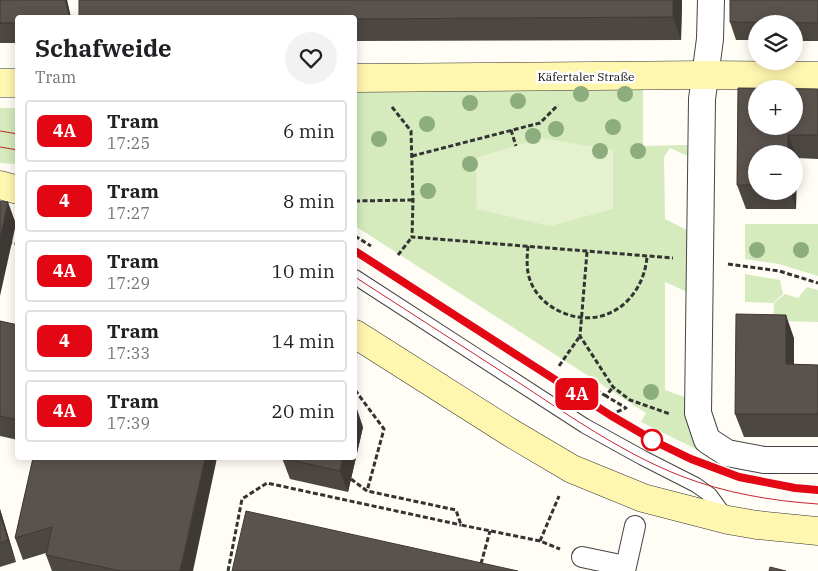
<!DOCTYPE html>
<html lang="en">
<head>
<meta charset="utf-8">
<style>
  body { margin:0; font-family:"IBM Plex Serif",serif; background:#f2f2f2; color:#202124; height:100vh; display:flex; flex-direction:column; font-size:19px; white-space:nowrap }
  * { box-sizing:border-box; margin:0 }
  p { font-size:16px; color:#757577 }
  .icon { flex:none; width:28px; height:28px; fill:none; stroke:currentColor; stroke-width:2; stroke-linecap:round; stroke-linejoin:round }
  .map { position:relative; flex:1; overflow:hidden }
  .drawer { position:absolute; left:15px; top:15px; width:342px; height:445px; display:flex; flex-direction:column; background:#fff; border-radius:5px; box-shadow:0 2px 12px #0003 }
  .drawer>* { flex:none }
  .badge { padding:0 10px; border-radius:8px; font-size:18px; line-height:32px }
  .buttons { position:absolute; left:748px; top:15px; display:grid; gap:10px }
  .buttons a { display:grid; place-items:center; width:55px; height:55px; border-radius:50%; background:#fff; box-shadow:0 2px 12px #0003; font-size:25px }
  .map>.badge { position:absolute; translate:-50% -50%; box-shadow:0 0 0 2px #fff }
  .round { display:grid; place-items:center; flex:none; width:52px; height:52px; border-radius:26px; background:#f2f2f2 }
  .headline { display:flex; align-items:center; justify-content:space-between; height:85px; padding:0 20px }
  h1 { font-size:24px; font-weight:800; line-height:38px }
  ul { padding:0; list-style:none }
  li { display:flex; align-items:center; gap:15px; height:62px; margin:0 10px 8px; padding:0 10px; border:2px solid #e0e0e0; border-radius:5px }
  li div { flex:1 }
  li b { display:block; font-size:19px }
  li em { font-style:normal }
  li .badge { min-width:55px; font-weight:700; text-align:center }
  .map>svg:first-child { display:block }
  .green { fill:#d5ebbd }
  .pitch { fill:#e6f2cf }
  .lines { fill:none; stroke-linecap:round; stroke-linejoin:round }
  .service-casing { stroke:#444; stroke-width:16 }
  .pedestrian-casing { stroke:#444; stroke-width:22 }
  .minor-casing { stroke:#444; stroke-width:28 }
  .secondary-casing { stroke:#333; stroke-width:29 }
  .path { stroke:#333; stroke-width:3; stroke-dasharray:5 2.5; stroke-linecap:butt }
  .service { stroke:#fff; stroke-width:14 }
  .pedestrian { stroke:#fff; stroke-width:20 }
  .minor { stroke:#fff; stroke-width:26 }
  .secondary { stroke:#fff6b0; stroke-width:28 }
  .tram { stroke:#c4262e; stroke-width:1 }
  .tree { fill:#8dad7f }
  .wall { fill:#4d4742; fill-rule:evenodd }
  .shaded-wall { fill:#3f3936 }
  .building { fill:#5a524d; stroke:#3f3936; fill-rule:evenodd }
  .line-casing { stroke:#fff; stroke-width:11 }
  .line { stroke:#e30613; stroke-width:8 }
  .stop-dot { fill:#fff; stroke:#e30613; stroke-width:2.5 }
  .labels { text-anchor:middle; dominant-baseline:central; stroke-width:5; stroke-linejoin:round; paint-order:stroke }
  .street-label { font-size:12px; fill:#111; stroke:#fff }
</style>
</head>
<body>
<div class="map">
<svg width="818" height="571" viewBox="0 0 818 571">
  <rect width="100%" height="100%" fill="#fffdf5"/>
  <!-- green -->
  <g class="green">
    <path d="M643 84V146L687 145 688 156 670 148 664 157 665 219 687 230V292L665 282V390L687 398 698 450 641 422 646 413 355 226V90Z"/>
    <path d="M17 108V164L0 163V108Z"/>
    <path d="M745 224H818V276L779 264 745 259Z"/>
    <path d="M745 274 780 280 783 294 773 303 745 302Z"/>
    <path d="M807 287 818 290V322L773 321 774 303 785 294 798 298Z"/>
  </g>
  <!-- pitch -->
  <path class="pitch" d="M541 138 613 150V209L550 226 477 209 476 158Z"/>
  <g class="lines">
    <defs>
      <path id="service" d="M355 277 585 426 643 458 696 485 710 495 726 517"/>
      <g id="pedestrian">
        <path d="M582 557 625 566"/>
        <path d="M625 571 635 526"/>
      </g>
      <path id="minor" d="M711 0 710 39 702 99 698 413 707 440 727 453 764 460H818"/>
      <g id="secondary">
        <path d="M355 78 705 75 818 76"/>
        <path d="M0 83H18"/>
        <path d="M0 185 18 190"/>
        <path d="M355 334 511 433 572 469 643 498 728 520 757 525 818 531"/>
      </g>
    </defs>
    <!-- service casing -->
    <use href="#service" class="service-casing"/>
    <!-- pedestrian casing -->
    <use href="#pedestrian" class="pedestrian-casing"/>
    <!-- minor casing -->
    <use href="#minor" class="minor-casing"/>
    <!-- secondary casing -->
    <use href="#secondary" class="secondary-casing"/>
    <!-- path -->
    <g class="path">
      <path d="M392 107 411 131 413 200 412 237 673 258"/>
      <path d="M511 130 516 146"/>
      <path d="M412 156 540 123 558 105"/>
      <path d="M355 201 413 200"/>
      <path d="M355 236 371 246"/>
      <path d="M0 240 18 244"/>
      <path d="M528 246C527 258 526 269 530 280 535 294 546 305 559 311 602 332 643 302 647 257"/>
      <path d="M587 252 580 336 613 387 630 400 670 414"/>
      <path d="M398 255 412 237"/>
      <path d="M728 264 779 271 818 283"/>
      <path d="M559 366 580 336"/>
      <path d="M583 382 606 396"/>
      <path d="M355 390 384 429 367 491"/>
      <path d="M610 415 626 408 606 396 613 387"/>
      <path d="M351 479 367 491 456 510 461 525 540 541 560 549"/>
      <path d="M540 541 559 496"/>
      <path d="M228 571 242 499 267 483 461 525"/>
      <path d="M479 571 490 531"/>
    </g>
    <!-- service -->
    <use href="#service" class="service"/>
    <!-- pedestrian -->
    <use href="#pedestrian" class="pedestrian"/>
    <!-- minor -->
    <use href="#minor" class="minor"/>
    <!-- secondary -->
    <use href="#secondary" class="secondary"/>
    <!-- tram -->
    <g class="tram">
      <path d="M0 131 18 134"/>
      <path d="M0 147 18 150"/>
      <path d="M355 251 610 415 658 443 691 459 739 477 795 488 818 490"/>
      <path d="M355 277C411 313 468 350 524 386 574 419 625 454 681 476 725 493 772 501 818 504"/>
    </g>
  </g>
  <!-- trees -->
  <g class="tree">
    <circle cx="581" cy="94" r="8"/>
    <circle cx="625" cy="94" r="8"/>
    <circle cx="518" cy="101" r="8"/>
    <circle cx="470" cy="103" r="8"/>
    <circle cx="427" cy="124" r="8"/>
    <circle cx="613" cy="127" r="8"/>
    <circle cx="556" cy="129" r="8"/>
    <circle cx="533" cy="136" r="8"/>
    <circle cx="379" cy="139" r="8"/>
    <circle cx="600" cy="151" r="8"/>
    <circle cx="638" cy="151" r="8"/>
    <circle cx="470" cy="164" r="8"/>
    <circle cx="428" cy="191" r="8"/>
    <circle cx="757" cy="250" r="8"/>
    <circle cx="801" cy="250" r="8"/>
    <circle cx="651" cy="392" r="8"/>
  </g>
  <!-- wall -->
  <g class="wall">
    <path d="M0 0H67L71 18H18V43H0Z"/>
    <path d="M79 0H682L681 40 355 41V18Z"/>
    <path d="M818 0V41H794V24H756V40H736L730 22Z"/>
    <path d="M738 88 818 89V159L797 158 796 209H746L737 185ZM756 89H794V126H756ZM756 154H794V191H756Z"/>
    <path d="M0 321 18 325V440L0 436Z"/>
    <path d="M794 338V364L818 365V437H744L735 414Z"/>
    <path d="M363 427 348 492 290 479 282 458Z"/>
    <path d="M33 458 193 571H52L46 555V553L23 560 15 538Z"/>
    <path d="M0 509 16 562 0 567Z"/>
  </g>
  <!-- shaded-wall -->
  <g class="shaded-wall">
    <path d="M65 0H67L71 18H70Z"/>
    <path d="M673 0H682L681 40 673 17Z"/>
    <path d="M788 135 797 158 796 209 790 191H794V154H788Z"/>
    <path d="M8 202 16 224 0 296V238Z"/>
    <path d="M786 315 794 338V388L786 364Z"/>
    <path d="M356 406 363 427 348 492 340 471 343 458H355Z"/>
    <path d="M205 458H217L193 571H180Z"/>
    <path d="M0 509 16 562 8 540 0 514Z"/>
  </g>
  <!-- building -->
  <g class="building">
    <path d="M0 0H65L70 18H18V23H0Z"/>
    <path d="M79 0H673V17L355 19V18H79Z"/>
    <path d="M730 0H818V23L730 22Z"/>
    <path d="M738 88 818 89V135H788V154H756V185H737ZM756 89H794V126H756Z"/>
    <path d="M0 201 8 202 0 238Z"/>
    <path d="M736 314 786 315V364L818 365V414H735Z"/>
    <path d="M0 321 18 325V420L0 416Z"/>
    <path d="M33 458H205L180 571H121L46 555 52 527 15 538Z"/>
    <path d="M282 458H343L340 471Z"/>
    <path d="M246 511 518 571H232Z"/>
    <path d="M0 514 8 540 0 543Z"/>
    <path d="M770 567 786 571H769Z"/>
  </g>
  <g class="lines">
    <defs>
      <path id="line" d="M355 251 610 415 658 443 691 459 739 477 795 488 818 490"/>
    </defs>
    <!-- line casing -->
    <use href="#line" class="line-casing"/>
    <!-- line -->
    <use href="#line" class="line"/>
  </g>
  <!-- markers -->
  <circle class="stop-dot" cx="652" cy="440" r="10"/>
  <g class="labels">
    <!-- street labels -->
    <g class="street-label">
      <text x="586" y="76">Käfertaler Straße</text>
    </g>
  </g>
</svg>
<div class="buttons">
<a><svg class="icon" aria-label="layers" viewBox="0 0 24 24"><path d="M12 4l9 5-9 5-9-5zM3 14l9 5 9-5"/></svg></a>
<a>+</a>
<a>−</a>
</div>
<b class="badge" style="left:577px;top:394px;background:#e30613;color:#fff">4A</b>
<section class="drawer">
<div class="headline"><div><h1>Schafweide</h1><p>Tram</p></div><a class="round"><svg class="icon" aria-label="heart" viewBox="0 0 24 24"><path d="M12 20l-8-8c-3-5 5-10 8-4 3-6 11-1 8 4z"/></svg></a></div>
<ul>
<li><span class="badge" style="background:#e30613;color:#fff">4A</span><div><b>Tram</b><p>17:25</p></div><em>6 min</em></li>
<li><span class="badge" style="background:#e30613;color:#fff">4</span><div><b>Tram</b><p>17:27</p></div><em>8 min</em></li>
<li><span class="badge" style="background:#e30613;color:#fff">4A</span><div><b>Tram</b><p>17:29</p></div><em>10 min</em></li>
<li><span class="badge" style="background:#e30613;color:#fff">4</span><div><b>Tram</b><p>17:33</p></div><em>14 min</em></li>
<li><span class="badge" style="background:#e30613;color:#fff">4A</span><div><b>Tram</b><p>17:39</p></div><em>20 min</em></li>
</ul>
</section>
</div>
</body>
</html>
